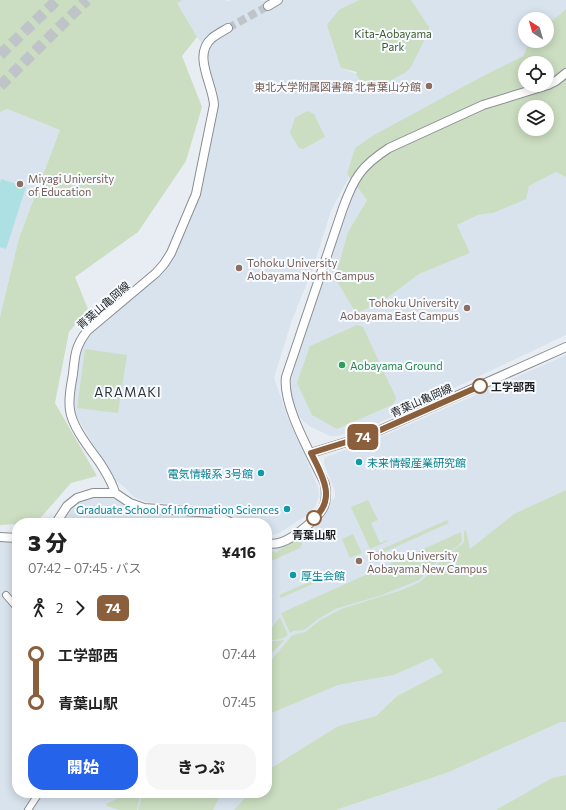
<!DOCTYPE html>
<html lang="ja">
<head>
<meta charset="utf-8">
<style>
  body { margin:0; font-family:Commissioner,"Noto Sans JP",sans-serif; background:#f6f6f6; color:#222; height:100vh; display:flex; flex-direction:column; font-size:15px; white-space:nowrap }
  * { box-sizing:border-box; margin:0 }
  p { font-size:13px; color:#767676 }
  .icon { flex:none; width:22px; height:22px; fill:none; stroke:currentColor; stroke-width:2; stroke-linecap:round; stroke-linejoin:round }
  .map { position:relative; flex:1; overflow:hidden }
  .panel { position:absolute; left:12px; top:518px; width:260px; height:280px; display:flex; flex-direction:column; background:#fff; border-radius:16px; box-shadow:0 2px 10px #0003 }
  .panel>* { flex:none }
  .badge { padding:0 8px; border-radius:6px; font-size:14px; line-height:26px }
  .needle { width:26px; rotate:323deg }
  .tools { position:absolute; left:518px; top:12px; display:grid; gap:8px }
  .tools a { display:grid; place-items:center; width:36px; height:36px; border-radius:50%; background:#fff; box-shadow:0 2px 10px #0003; font-size:20px }
  .map>.badge { position:absolute; translate:-50% -50%; box-shadow:0 0 0 2px #fff }
  .legs { display:flex; align-items:center; gap:6px; height:44px; padding:0 16px; font-size:13px }
  .legs p { margin-inline-start:auto }
  .headline { display:flex; align-items:center; justify-content:space-between; height:68px; padding:0 16px }
  h1 { font-size:22px; font-weight:800; line-height:30px }
  .primary-button { display:flex; gap:8px; margin-top:auto; padding:8px 16px }
  .primary-button a { flex:1; height:46px; border-radius:16px; background:#2563eb; color:#fff; font-size:16px; font-weight:800; line-height:46px; text-align:center }
  .primary-button a+a { background:#f6f6f6; color:#222 }
  ul { padding:0 16px; list-style:none }
  li { display:flex; align-items:center; gap:14px; height:48px; font-size:15px }
  li i { display:grid; place-items:center; width:6px; height:100%; margin:0 5px; background:currentColor }
  li i::after { content:''; width:10px; height:10px; margin:-5px; border:3px solid; border-radius:50%; background:#fff }
  li p { margin-inline-start:auto }
  li:first-child i { background:linear-gradient(#0000 50%,currentColor 0) }
  li:last-child i { background:linear-gradient(currentColor 50%,#0000 0) }
  .map>svg:first-child { display:block }
  .built { fill:#d8e3ee }
  .green { fill:#cbdec1; fill-rule:evenodd }
  .water { fill:#ade0e2 }
  .lines { fill:none; stroke-linecap:round; stroke-linejoin:round }
  .secondary-tunnel { stroke:#bfc4c9; stroke-width:8; stroke-dasharray:8 4; stroke-linecap:butt }
  .highway-tunnel { stroke:#bfc4c9; stroke-width:11; stroke-dasharray:11 5.5; stroke-linecap:butt }
  .street-casing { stroke:#8a8e93; stroke-width:8 }
  .secondary-casing { stroke:#8a8e93; stroke-width:10 }
  .street { stroke:#fff; stroke-width:6 }
  .secondary { stroke:#fff; stroke-width:8 }
  .line-1-casing { stroke:#fff; stroke-width:9 }
  .line-1 { stroke:#8b5e3c; stroke-width:6 }
  .education-dot { fill:#8d6e63; stroke:#f7fbff; stroke-width:1.5 }
  .leisure-dot { fill:#2e9e5b; stroke:#f7fbff; stroke-width:1.5 }
  .stop-1-dot { fill:#fff; stroke:#8b5e3c; stroke-width:2 }
  .culture-dot { fill:#0f9aa8; stroke:#f7fbff; stroke-width:1.5 }
  .labels { text-anchor:middle; dominant-baseline:central; stroke-width:4; stroke-linejoin:round; paint-order:stroke }
  .park-label { font-size:11px; fill:#3c5a2a; stroke:#f7fbff }
  .education-label { font-size:11px; fill:#785e54; stroke:#f7fbff; text-anchor:start }
  .street-label { font-size:11px; fill:#1d1f20; stroke:#f7fbff }
  .leisure-label { font-size:11px; fill:#27864d; stroke:#f7fbff; text-anchor:start }
  .stop-label { font-size:11px; font-weight:bold; fill:#1d1f20; stroke:#f7fbff; text-anchor:start }
  .culture-label { font-size:11px; fill:#0d838f; stroke:#f7fbff; text-anchor:start }
  .quarter-label { font-size:13px; letter-spacing:1px; fill:#2d3135; stroke:#f7fbff }
</style>
</head>
<body>
<div class="map">
<svg width="566" height="810" viewBox="0 0 566 810">
  <rect width="100%" height="100%" fill="#e8edf3"/>
  <!-- built -->
  <g class="built">
    <path d="M183 0H225L228 1 232 0H261L262 1 267 0H359L340 9 341 68 356 74 362 67 380 0H566V9L547 25V19H525V41H530L523 56 483 76 456 91 347 174 349 177 331 211 312 271 292 320 274 378 289 421 304 452 318 488 319 496 315 507 304 517 280 533 271 535 267 534V523H247L223 510 214 507 146 502 134 497 122 485 114 479 72 409V400L81 350 83 343 90 334 160 275 175 254 192 216 201 192 214 129 218 103 217 93 206 61 208 51 197 37 177 3Z"/>
    <path d="M7 109 60 130 19 238 0 317V112Z"/>
    <path d="M556 172 566 177V335L401 413 367 428 337 436H330L311 427 303 421 297 414 292 402 290 391 291 374 355 185 367 200 348 232 379 304 419 274 469 253 457 225 478 215 493 213 529 186Z"/>
    <path d="M566 355V490L554 496 410 606 341 609 320 620 305 632 292 635 267 665V547H274L325 512 332 500 335 498V491L324 464V459L326 457 390 433Z"/>
    <path d="M101 496 111 497 123 505 140 512 204 516 212 518 222 523H59L72 506 78 501 84 498Z"/>
    <path d="M0 540 17 541V793H249L234 810H0Z"/>
    <path d="M432 658 443 672 397 696 376 716 338 726 271 768 267 772V715L338 685 394 675Z"/>
    <path d="M561 722H566V810H336L449 772Z"/>
  </g>
  <!-- green -->
  <g class="green">
    <path d="M0 0H183L177 3 197 37 182 56 202 107 186 161 138 232 75 277 88 309 69 332 55 403 97 476 71 483 36 523 0 525V317L19 238 60 130 7 109 0 112Z"/>
    <path d="M359 0H411L429 27V31L411 67 406 72 364 95 362 83 356 74 357 72 341 68 327 25 340 9Z"/>
    <path d="M566 9V177L556 172 529 186 526 199 493 213 478 215 457 225 470 253 419 274 379 304 356 313 335 278 348 232 367 200 347 174 355 148 374 135 483 76 523 56 530 41H547V25ZM525 63H547V85H525ZM525 107H547V129H525Z"/>
    <path d="M307 111 314 114 325 137 303 149 299 148 290 133 295 118Z"/>
    <path d="M357 325 363 327 396 398 394 404 337 429 312 415 297 383 310 346Z"/>
    <path d="M85 349 127 355 118 413 77 408Z"/>
    <path d="M566 490V722H561L449 772 336 810H234L249 793H267V772L271 768 338 726 376 716 397 696 443 672 432 658 394 675 338 685 267 715V665L292 635 305 632 320 620 341 609 402 590 420 582 429 574 443 558 461 545 464 542V531L466 530 470 549 514 514Z"/>
    <path d="M368 500 378 520 371 523 380 543 387 540 388 541 370 549 351 507Z"/>
    <path d="M447 520 449 523 373 557 371 554Z"/>
    <path d="M461 532 462 541 458 546 442 556 419 580 382 595 335 609 318 619 304 630 293 631 290 633 281 613Z"/>
    <path d="M353 534 362 553 350 558 342 539Z"/>
    <path d="M296 537 300 539 302 544 300 548 267 563V549L276 553Z"/>
    <path d="M316 579 317 582 281 598 279 595Z"/>
    <path d="M280 617 288 635C282 640 274 640 267 640V634Z"/>
    <path d="M284 640 283 642 267 658V642Z"/>
    <path d="M566 775V810H496L552 778Z"/>
    <path d="M122 793H140L137 810H119L107 806 106 804 121 797Z"/>
    <path d="M143 793H221L213 810H138Z"/>
  </g>
  <!-- water -->
  <path class="water" d="M1 179 26 187 6 249 0 247V183Z"/>
  <g class="lines">
    <!-- secondary-tunnel -->
    <path class="secondary-tunnel" d="M228 28 268 6"/>
    <!-- highway-tunnel -->
    <g class="highway-tunnel">
      <path d="M0 55 57 0"/>
      <path d="M0 86 87 0"/>
    </g>
    <defs>
      <g id="street">
        <path d="M6 595 17 608"/>
        <path d="M28 810 39 793"/>
      </g>
      <g id="secondary">
        <path d="M268 6 278 0"/>
        <path d="M311 453 369 435 566 347"/>
        <path d="M115 493C112 481 106 473 100 463 90 449 72 427 70 410 68 398 71 386 73 374 75 355 75 347 87 331L156 273 164 264 171 253 196 194 214 105C213 84 192 55 212 38 217 34 223 31 228 28"/>
        <path d="M56 523 67 506 77 498 93 493H115L130 503 144 508 212 513 232 523"/>
        <path d="M0 537 17 538"/>
        <path d="M267 543C272 544 277 544 282 542 294 538 320 517 324 506 327 499 326 492 325 484 313 457 282 406 286 377L343 208C354 178 361 166 389 148L483 105 548 85 556 81 566 73"/>
      </g>
    </defs>
    <!-- street casing -->
    <use href="#street" class="street-casing"/>
    <!-- secondary casing -->
    <use href="#secondary" class="secondary-casing"/>
    <!-- street -->
    <use href="#street" class="street"/>
    <!-- secondary -->
    <use href="#secondary" class="secondary"/>
  </g>
  <g class="lines">
    <defs>
      <path id="line-1" d="M314 518C337 499 322 475 311 453L369 435 480 386"/>
    </defs>
    <!-- line-1 casing -->
    <use href="#line-1" class="line-1-casing"/>
    <!-- line-1 -->
    <use href="#line-1" class="line-1"/>
  </g>
  <!-- markers -->
  <g class="education-dot">
    <circle cx="429" cy="86" r="4"/>
    <circle cx="20" cy="184" r="4"/>
    <circle cx="239" cy="268" r="4"/>
    <circle cx="467" cy="308" r="4"/>
    <circle cx="359" cy="561" r="4"/>
  </g>
  <circle class="leisure-dot" cx="342" cy="365" r="4"/>
  <g class="stop-1-dot">
    <circle cx="480" cy="386" r="7"/>
    <circle cx="314" cy="518" r="7"/>
  </g>
  <g class="culture-dot">
    <circle cx="359" cy="462" r="4"/>
    <circle cx="261" cy="473" r="4"/>
    <circle cx="287" cy="509" r="4"/>
    <circle cx="293" cy="575" r="4"/>
  </g>
  <g class="labels">
    <!-- park labels -->
    <g class="park-label">
      <text x="393" y="33">Kita-Aobayama<tspan x="393" dy="13">Park</tspan></text>
    </g>
    <!-- education labels -->
    <g class="education-label">
      <text x="421" y="86" text-anchor="end">東北大学附属図書館 北青葉山分館</text>
      <text x="28" y="178">Miyagi University<tspan x="28" dy="13">of Education</tspan></text>
      <text x="247" y="262">Tohoku University<tspan x="247" dy="13">Aobayama North Campus</tspan></text>
      <text x="459" y="302" text-anchor="end">Tohoku University<tspan x="459" dy="13">Aobayama East Campus</tspan></text>
      <text x="367" y="555">Tohoku University<tspan x="367" dy="13">Aobayama New Campus</tspan></text>
    </g>
    <!-- street labels -->
    <g class="street-label">
      <text transform="translate(103 305) rotate(-41)">青葉山亀岡線</text>
      <text transform="translate(421 400) rotate(-24)">青葉山亀岡線</text>
    </g>
    <!-- leisure labels -->
    <g class="leisure-label">
      <text x="350" y="365">Aobayama Ground</text>
    </g>
    <!-- stop labels -->
    <g class="stop-label">
      <text x="491" y="386">工学部西</text>
      <text x="314" y="534" text-anchor="middle">青葉山駅</text>
    </g>
    <!-- culture labels -->
    <g class="culture-label">
      <text x="367" y="462">未来情報産業研究館</text>
      <text x="253" y="473" text-anchor="end">電気情報系 3号館</text>
      <text x="279" y="509" text-anchor="end">Graduate School of Information Sciences</text>
      <text x="301" y="575">厚生会館</text>
    </g>
    <!-- quarter labels -->
    <g class="quarter-label">
      <text x="128" y="392">ARAMAKI</text>
    </g>
  </g>
</svg>
<div class="tools">
<a><svg class="needle" viewBox="-14 -14 28 28"><path d="M0-13l5 13h-10z" fill="#e53935"/><path d="M0 13l5-13h-10z" fill="#767676"/></svg></a>
<a><svg class="icon" aria-label="locate" viewBox="0 0 24 24"><circle cx="12" cy="12" r="6"/><path d="M12 2v4M12 18v4M2 12h4M18 12h4"/></svg></a>
<a><svg class="icon" aria-label="layers" viewBox="0 0 24 24"><path d="M12 4l9 5-9 5-9-5zM3 14l9 5 9-5"/></svg></a>
</div>
<b class="badge" style="left:363px;top:437px;background:#8b5e3c;color:#fff">74</b>
<section class="panel">
<div class="headline"><div><h1>3 分</h1><p>07:42 – 07:45 · バス</p></div><b>¥416</b></div>
<div class="legs"><svg class="icon" aria-label="walk" viewBox="0 0 24 24"><circle cx="13" cy="4" r="2"/><path d="M13 8l-2 6 4 7M11 14l-3 7M7 12l3-4h3l4 4"/></svg>2<svg class="icon" aria-label="forward" viewBox="0 0 24 24"><path d="M9 5l7 7-7 7"/></svg><b class="badge" style="background:#8b5e3c;color:#fff">74</b></div>
<ul>
<li><i style="color:#8b5e3c"></i><b>工学部西</b><p>07:44</p></li>
<li><i style="color:#8b5e3c"></i><b>青葉山駅</b><p>07:45</p></li>
</ul>
<div class="primary-button"><a>開始</a><a>きっぷ</a></div>
</section>
</div>
</body>
</html>
